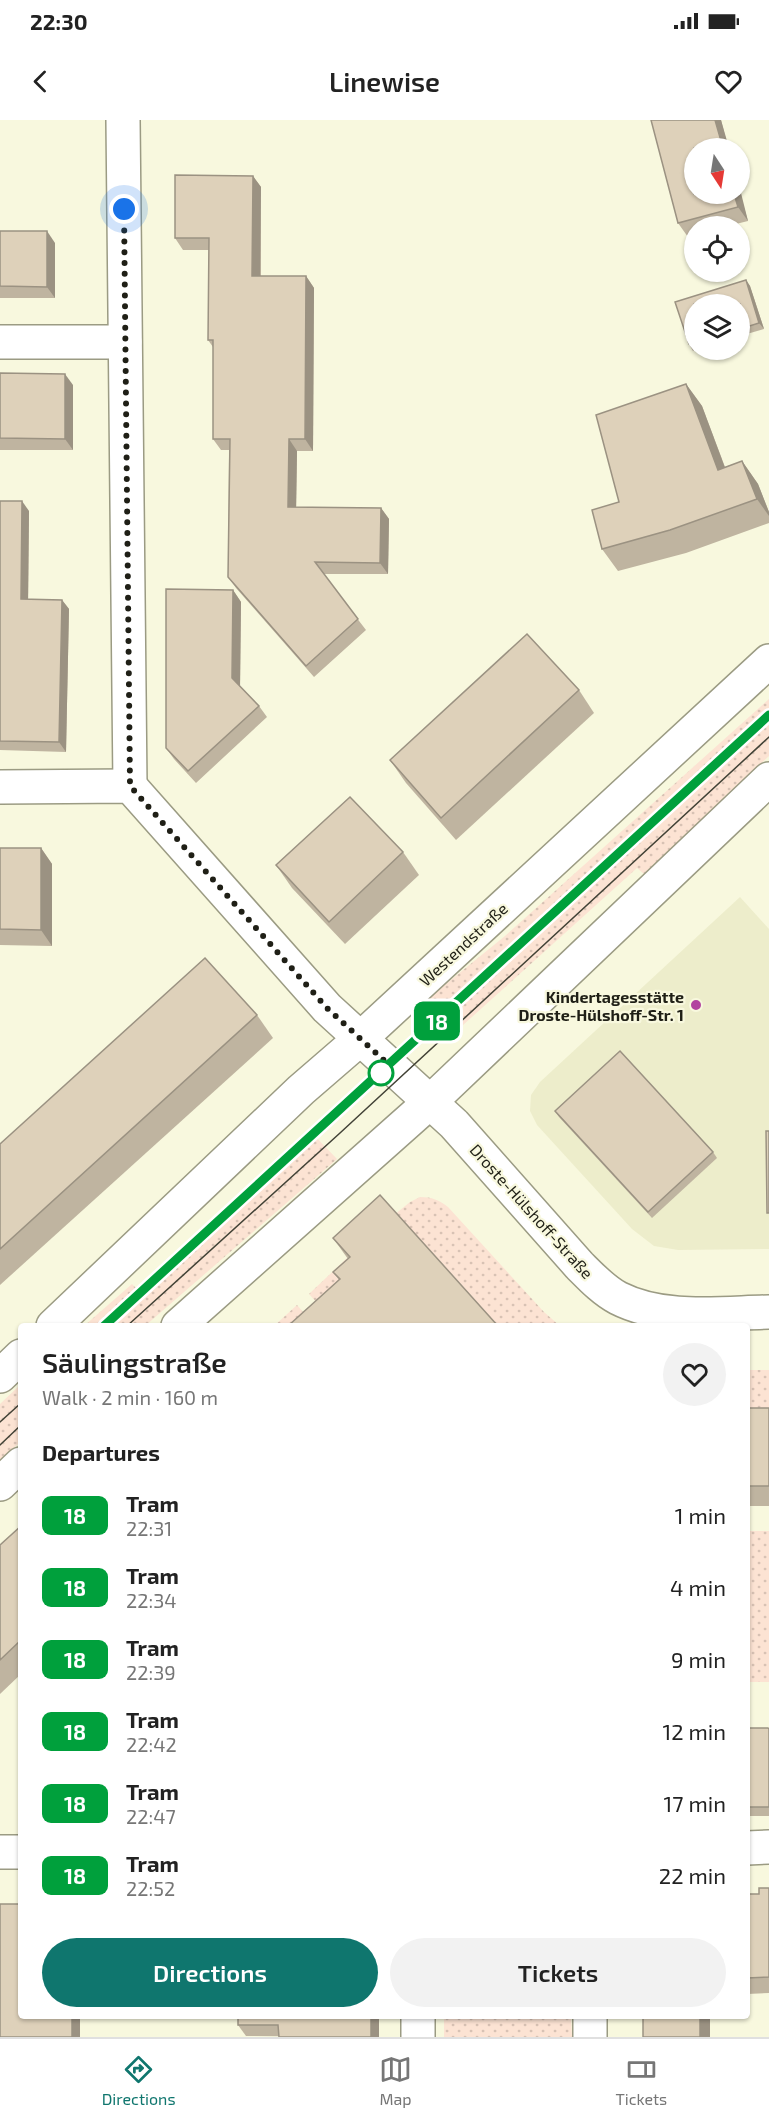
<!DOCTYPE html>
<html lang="en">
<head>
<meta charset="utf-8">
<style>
  body { margin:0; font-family:"Exo 2",sans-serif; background:#f2f2f2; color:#222; height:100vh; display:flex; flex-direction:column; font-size:22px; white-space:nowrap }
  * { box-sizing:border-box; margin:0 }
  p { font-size:20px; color:#767676 }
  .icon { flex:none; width:33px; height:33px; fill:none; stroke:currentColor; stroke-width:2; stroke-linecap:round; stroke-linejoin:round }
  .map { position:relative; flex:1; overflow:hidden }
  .drawer { position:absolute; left:18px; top:1203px; width:732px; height:696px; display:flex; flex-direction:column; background:#fff; border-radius:6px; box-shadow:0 2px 4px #0004 }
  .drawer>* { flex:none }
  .badge { padding:0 12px; border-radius:9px; font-size:21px; line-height:39px }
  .needle { width:39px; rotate:168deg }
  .tools { position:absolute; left:684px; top:18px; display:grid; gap:12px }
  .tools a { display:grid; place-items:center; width:66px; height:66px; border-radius:50%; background:#fff; box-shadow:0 2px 4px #0004; font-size:30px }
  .you { position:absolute; width:30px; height:30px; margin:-15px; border:4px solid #fff; border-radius:50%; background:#1a73e8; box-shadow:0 0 0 9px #1a73e833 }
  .map>.badge { position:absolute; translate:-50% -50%; box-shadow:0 0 0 3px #fff }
  h2 { padding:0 24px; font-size:22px; line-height:54px }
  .round { display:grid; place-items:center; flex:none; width:63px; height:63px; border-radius:32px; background:#f2f2f2 }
  .headline { display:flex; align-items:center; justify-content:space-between; height:102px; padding:0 24px }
  h1 { font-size:28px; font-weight:600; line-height:45px }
  .action { display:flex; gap:12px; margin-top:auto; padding:12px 24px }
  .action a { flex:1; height:69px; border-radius:36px; background:#0f766e; color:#fff; font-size:24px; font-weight:600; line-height:69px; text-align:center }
  .action a+a { background:#f2f2f2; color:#222 }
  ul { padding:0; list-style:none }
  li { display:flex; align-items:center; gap:18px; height:72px; padding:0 24px }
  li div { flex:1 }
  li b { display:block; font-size:22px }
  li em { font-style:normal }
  li .badge { min-width:66px; font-weight:700; text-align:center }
  .status { display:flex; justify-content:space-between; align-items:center; height:42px; padding:0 30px; background:#fff; direction:ltr }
  .status svg { height:16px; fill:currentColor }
  header { display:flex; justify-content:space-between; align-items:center; height:78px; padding:0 24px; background:#fff; font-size:27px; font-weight:600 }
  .menu { display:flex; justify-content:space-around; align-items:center; height:84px; border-top:2px solid #e0e0e0; background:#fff; font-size:16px; color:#767676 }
  .menu a { display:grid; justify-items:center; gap:3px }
  .menu .selected { color:#0f766e }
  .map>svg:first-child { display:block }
  .built { fill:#ededcb }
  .grass { fill:url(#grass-dots) }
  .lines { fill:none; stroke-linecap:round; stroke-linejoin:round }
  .street-casing { stroke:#9b9b83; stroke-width:36 }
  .secondary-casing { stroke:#9b9b83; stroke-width:36 }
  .street { stroke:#fff; stroke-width:33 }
  .secondary { stroke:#fff; stroke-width:33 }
  .tram { stroke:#424236; stroke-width:1.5 }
  .wall { fill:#bfb4a0 }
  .shaded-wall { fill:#9b9282 }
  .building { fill:#ded1ba; stroke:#9b9282; stroke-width:1.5 }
  .line-casing { stroke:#fff; stroke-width:14 }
  .line { stroke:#00a03c; stroke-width:9 }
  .walk { stroke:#1f1f16; stroke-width:6; stroke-dasharray:0 10.8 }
  .poi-dot { fill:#b2429f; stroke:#f8f8de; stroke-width:2 }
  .stop-dot { fill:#fff; stroke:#00a03c; stroke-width:3 }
  .labels { text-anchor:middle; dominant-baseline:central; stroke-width:4.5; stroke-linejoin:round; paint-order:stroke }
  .street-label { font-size:16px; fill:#1f1f16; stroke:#f8f8de }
  .poi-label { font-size:16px; font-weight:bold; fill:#1f1f16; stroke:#f8f8de; text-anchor:end }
</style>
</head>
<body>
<div class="status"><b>22:30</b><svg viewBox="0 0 49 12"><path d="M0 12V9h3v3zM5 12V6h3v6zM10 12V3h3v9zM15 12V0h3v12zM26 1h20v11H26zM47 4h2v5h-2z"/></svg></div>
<header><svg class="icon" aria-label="back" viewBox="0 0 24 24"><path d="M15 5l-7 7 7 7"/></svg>Linewise<svg class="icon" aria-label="heart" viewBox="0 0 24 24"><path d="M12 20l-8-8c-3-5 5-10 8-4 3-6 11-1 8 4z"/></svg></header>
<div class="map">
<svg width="769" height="1917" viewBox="0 0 769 1917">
  <defs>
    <pattern id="grass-dots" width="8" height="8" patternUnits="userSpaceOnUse" patternTransform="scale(1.5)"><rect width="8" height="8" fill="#fce3d3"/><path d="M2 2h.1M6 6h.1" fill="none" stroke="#d8c2b4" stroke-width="1.8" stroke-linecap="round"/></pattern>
  </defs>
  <rect width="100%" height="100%" fill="#f8f8de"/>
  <!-- built -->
  <path class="built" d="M740 777 769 809V1129L678 1130 654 1126 632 1109 537 1005 530 991 531 975 540 962Z"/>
  <!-- grass -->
  <g class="grass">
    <path d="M769 579V636L644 754 637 748 452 915 425 881 505 816Z"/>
    <path d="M311 1012 337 1039 145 1206H84L132 1164 137 1169Z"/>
    <path d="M420 1077C432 1077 439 1080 448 1087L544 1192 560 1206H494L394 1095 410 1082Z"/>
    <path d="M347 1138 356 1148 318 1184 309 1174Z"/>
    <path d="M297 1185 315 1206H274Z"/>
    <path d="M747 1250H769V1308L747 1309Z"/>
    <path d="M21 1264V1321L0 1341V1284Z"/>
    <rect x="747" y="1411" width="22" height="151"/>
    <path d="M444 1896H571L572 1917H444Z"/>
  </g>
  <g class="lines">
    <defs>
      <g id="street">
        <path d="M123 0 130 666"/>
        <path d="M0 222H125"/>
        <path d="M0 667 130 666 327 888 454 1004 579 1145C591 1157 603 1170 618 1178 663 1201 720 1193 769 1192"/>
        <path d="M747 1728 769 1727"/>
        <path d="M0 1732H21"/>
        <path d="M418 1896V1917"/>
        <path d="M590 1896V1917"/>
      </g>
      <g id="secondary">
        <path d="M53 1206 301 970 360 919 769 541"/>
        <path d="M178 1206 430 982 769 659"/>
        <path d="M0 1256 21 1236"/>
        <path d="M0 1364 21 1344"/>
      </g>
    </defs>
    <!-- street casing -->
    <use href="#street" class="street-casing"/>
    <!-- secondary casing -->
    <use href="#secondary" class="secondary-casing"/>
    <!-- street -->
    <use href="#street" class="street"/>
    <!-- secondary -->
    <use href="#secondary" class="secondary"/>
    <!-- tram -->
    <g class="tram">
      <path d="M104 1206 769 595"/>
      <path d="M127 1206 340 1013 769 617"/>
      <path d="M0 1302 21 1283"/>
      <path d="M0 1325 21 1305"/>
    </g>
  </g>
  <!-- wall -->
  <g class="wall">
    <path d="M651 0H721L740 74 748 101 728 106H694V116L688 117 678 103Z"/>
    <path d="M253 56 261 67V156H306L314 168 313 331H297L296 387 381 388 389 399 388 454H323L366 510 314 557 236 468 228 457 229 330H221L213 319V227L208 220 209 130H183L175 118Z"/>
    <path d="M0 111 55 123V178H0Z"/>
    <path d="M746 160 750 166 764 209 740 216V184H694V230H696L693 231 689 224 675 182Z"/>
    <path d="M0 253 73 265V330H0Z"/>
    <path d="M686 264 702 286 725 347 742 341 758 364 769 392V403L686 433 618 451 602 429 619 382Z"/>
    <path d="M0 381 29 391 28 479 62 480 69 489 66 632 0 630Z"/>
    <path d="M233 470 241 482 240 566 259 586 267 597 196 663 174 639 166 628Z"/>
    <path d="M579 570 594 593 456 720 406 663 390 640Z"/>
    <path d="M0 728H41L52 744V826L0 825Z"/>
    <path d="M403 732 419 755 345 824 292 768 276 745Z"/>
    <path d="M257 895 273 918 0 1165V1024Z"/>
    <path d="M555 991 713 1032 717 1038 652 1098 559 997Z"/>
    <path d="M333 1118 498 1206 339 1160 333 1152 348 1139Z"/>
    <rect x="747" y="1288" width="22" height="98"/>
    <path d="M21 1406V1554L0 1574V1425Z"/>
    <path d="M747 1608 769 1609V1696H747Z"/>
    <path d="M769 1768V1873L747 1874V1774H759Z"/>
    <path d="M238 1896H379V1917L246 1916 238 1905Z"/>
  </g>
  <!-- shaded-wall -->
  <g class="shaded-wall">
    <path d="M715 0H721L729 28H723Z"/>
    <path d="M253 56 261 67 260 167 252 156Z"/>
    <path d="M740 69 748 101 738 87 734 74H740Z"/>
    <path d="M47 111 55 123V178L47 167Z"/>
    <path d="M306 156 314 168 313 331 305 319Z"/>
    <path d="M746 160 750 166 764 209 759 203Z"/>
    <path d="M65 254 73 265V330L65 319Z"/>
    <path d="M686 264 702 286 734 372 718 350Z"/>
    <path d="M289 319 297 331 296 398 288 387Z"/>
    <path d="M742 341 758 364 769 392V396L757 379Z"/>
    <path d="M22 381 29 391 28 489 21 479Z"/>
    <path d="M381 388 389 399 388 454 380 443Z"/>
    <path d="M233 470 241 482 240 569 232 558Z"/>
    <path d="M62 480 69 489 66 632 59 622Z"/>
    <path d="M41 728 52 744V826L41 810Z"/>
    <rect x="72" y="1896" width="8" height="21"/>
    <rect x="371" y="1896" width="8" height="21"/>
    <rect x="700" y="1896" width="10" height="21"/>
  </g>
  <!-- building -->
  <g class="building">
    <path d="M651 0H715L723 28H694V74H734L738 87 678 103Z"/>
    <path d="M175 55 253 56 252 156H306L305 319H289L288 387 381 388 380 443 315 442 358 499 306 546 228 457 230 319H213V220H208L209 118H175Z"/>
    <path d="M0 111H47V167L0 166Z"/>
    <path d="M746 160 759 203 740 209V184H694V223L689 224 675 182Z"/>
    <path d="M0 253 65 254V319L0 318Z"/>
    <path d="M686 264 718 350 742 341 757 379 670 410 602 429 592 390 619 382 596 295Z"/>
    <path d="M0 381H22L21 479 62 480 59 622 0 621Z"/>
    <path d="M166 469 233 470 232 558 259 586 188 651 166 628Z"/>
    <path d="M527 514 579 570 441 698 390 640Z"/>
    <path d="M350 677 403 732 329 802 276 745Z"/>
    <path d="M0 728H41V810L0 809Z"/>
    <path d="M205 838 257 895 0 1129V1024Z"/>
    <path d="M620 931 713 1032 648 1092 555 991Z"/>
    <path d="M766 1011H769V1093H767Z"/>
    <path d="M380 1075 498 1206H288L340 1159 333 1152 350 1137 333 1118Z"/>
    <rect x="747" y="1288" width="22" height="78"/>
    <path d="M21 1406V1544V1520L0 1540V1425Z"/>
    <path d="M747 1608H768L769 1609V1687H747Z"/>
    <path d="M759 1768H769V1857L747 1858V1774H759Z"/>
    <path d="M0 1784H21V1896H72V1917H0Z"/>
    <path d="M238 1896H371V1917H279L278 1905H238Z"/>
    <rect x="643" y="1896" width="57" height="21"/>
  </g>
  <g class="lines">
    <defs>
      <path id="line" d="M104 1206 769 595"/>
    </defs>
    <!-- line casing -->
    <use href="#line" class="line-casing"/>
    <!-- line -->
    <use href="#line" class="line"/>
    <!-- walk -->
    <path class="walk" d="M124 89 130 666 327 888 389 945 381 953"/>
  </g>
  <!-- markers -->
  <circle class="poi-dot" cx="696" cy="885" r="6"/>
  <circle class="stop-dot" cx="381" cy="953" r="12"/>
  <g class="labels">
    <!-- street labels -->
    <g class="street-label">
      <text transform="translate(463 824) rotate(-43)">Westendstraße</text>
      <text transform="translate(532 1091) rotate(48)">Droste-Hülshoff-Straße</text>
    </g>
    <!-- poi labels -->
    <g class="poi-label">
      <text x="684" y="876">Kindertagesstätte<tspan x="684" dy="18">Droste-Hülshoff-Str. 1</tspan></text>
    </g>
  </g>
</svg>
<div class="tools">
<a><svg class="needle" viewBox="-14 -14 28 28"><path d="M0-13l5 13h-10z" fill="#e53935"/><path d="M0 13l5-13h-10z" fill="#767676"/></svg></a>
<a><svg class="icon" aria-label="locate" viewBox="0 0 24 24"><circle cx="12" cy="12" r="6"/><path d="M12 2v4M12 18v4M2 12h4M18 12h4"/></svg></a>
<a><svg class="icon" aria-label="layers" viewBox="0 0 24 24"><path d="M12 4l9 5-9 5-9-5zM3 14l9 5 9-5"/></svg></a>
</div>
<div class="you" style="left:124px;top:89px"></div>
<b class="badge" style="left:437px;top:901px;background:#00a03c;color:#fff">18</b>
<section class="drawer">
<div class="headline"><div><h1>Säulingstraße</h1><p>Walk · 2 min · 160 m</p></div><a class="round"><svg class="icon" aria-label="heart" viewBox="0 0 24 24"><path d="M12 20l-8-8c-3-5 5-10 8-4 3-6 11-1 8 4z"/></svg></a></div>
<h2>Departures</h2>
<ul>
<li><span class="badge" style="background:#00a03c;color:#fff">18</span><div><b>Tram</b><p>22:31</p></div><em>1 min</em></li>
<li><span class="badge" style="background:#00a03c;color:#fff">18</span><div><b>Tram</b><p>22:34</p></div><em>4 min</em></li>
<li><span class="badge" style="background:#00a03c;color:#fff">18</span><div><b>Tram</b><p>22:39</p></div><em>9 min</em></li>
<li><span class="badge" style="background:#00a03c;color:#fff">18</span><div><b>Tram</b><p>22:42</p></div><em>12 min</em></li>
<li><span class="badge" style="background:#00a03c;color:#fff">18</span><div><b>Tram</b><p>22:47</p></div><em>17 min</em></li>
<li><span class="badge" style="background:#00a03c;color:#fff">18</span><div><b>Tram</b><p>22:52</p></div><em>22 min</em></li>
</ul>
<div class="action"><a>Directions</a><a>Tickets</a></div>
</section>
</div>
<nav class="menu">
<a class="selected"><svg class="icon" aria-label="directions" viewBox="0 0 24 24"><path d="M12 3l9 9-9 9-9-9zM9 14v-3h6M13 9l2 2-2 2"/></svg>Directions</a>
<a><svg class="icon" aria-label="map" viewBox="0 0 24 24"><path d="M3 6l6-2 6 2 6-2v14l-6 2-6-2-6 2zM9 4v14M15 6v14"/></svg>Map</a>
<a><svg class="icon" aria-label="tickets" viewBox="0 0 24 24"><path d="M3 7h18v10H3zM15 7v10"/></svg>Tickets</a>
</nav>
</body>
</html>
